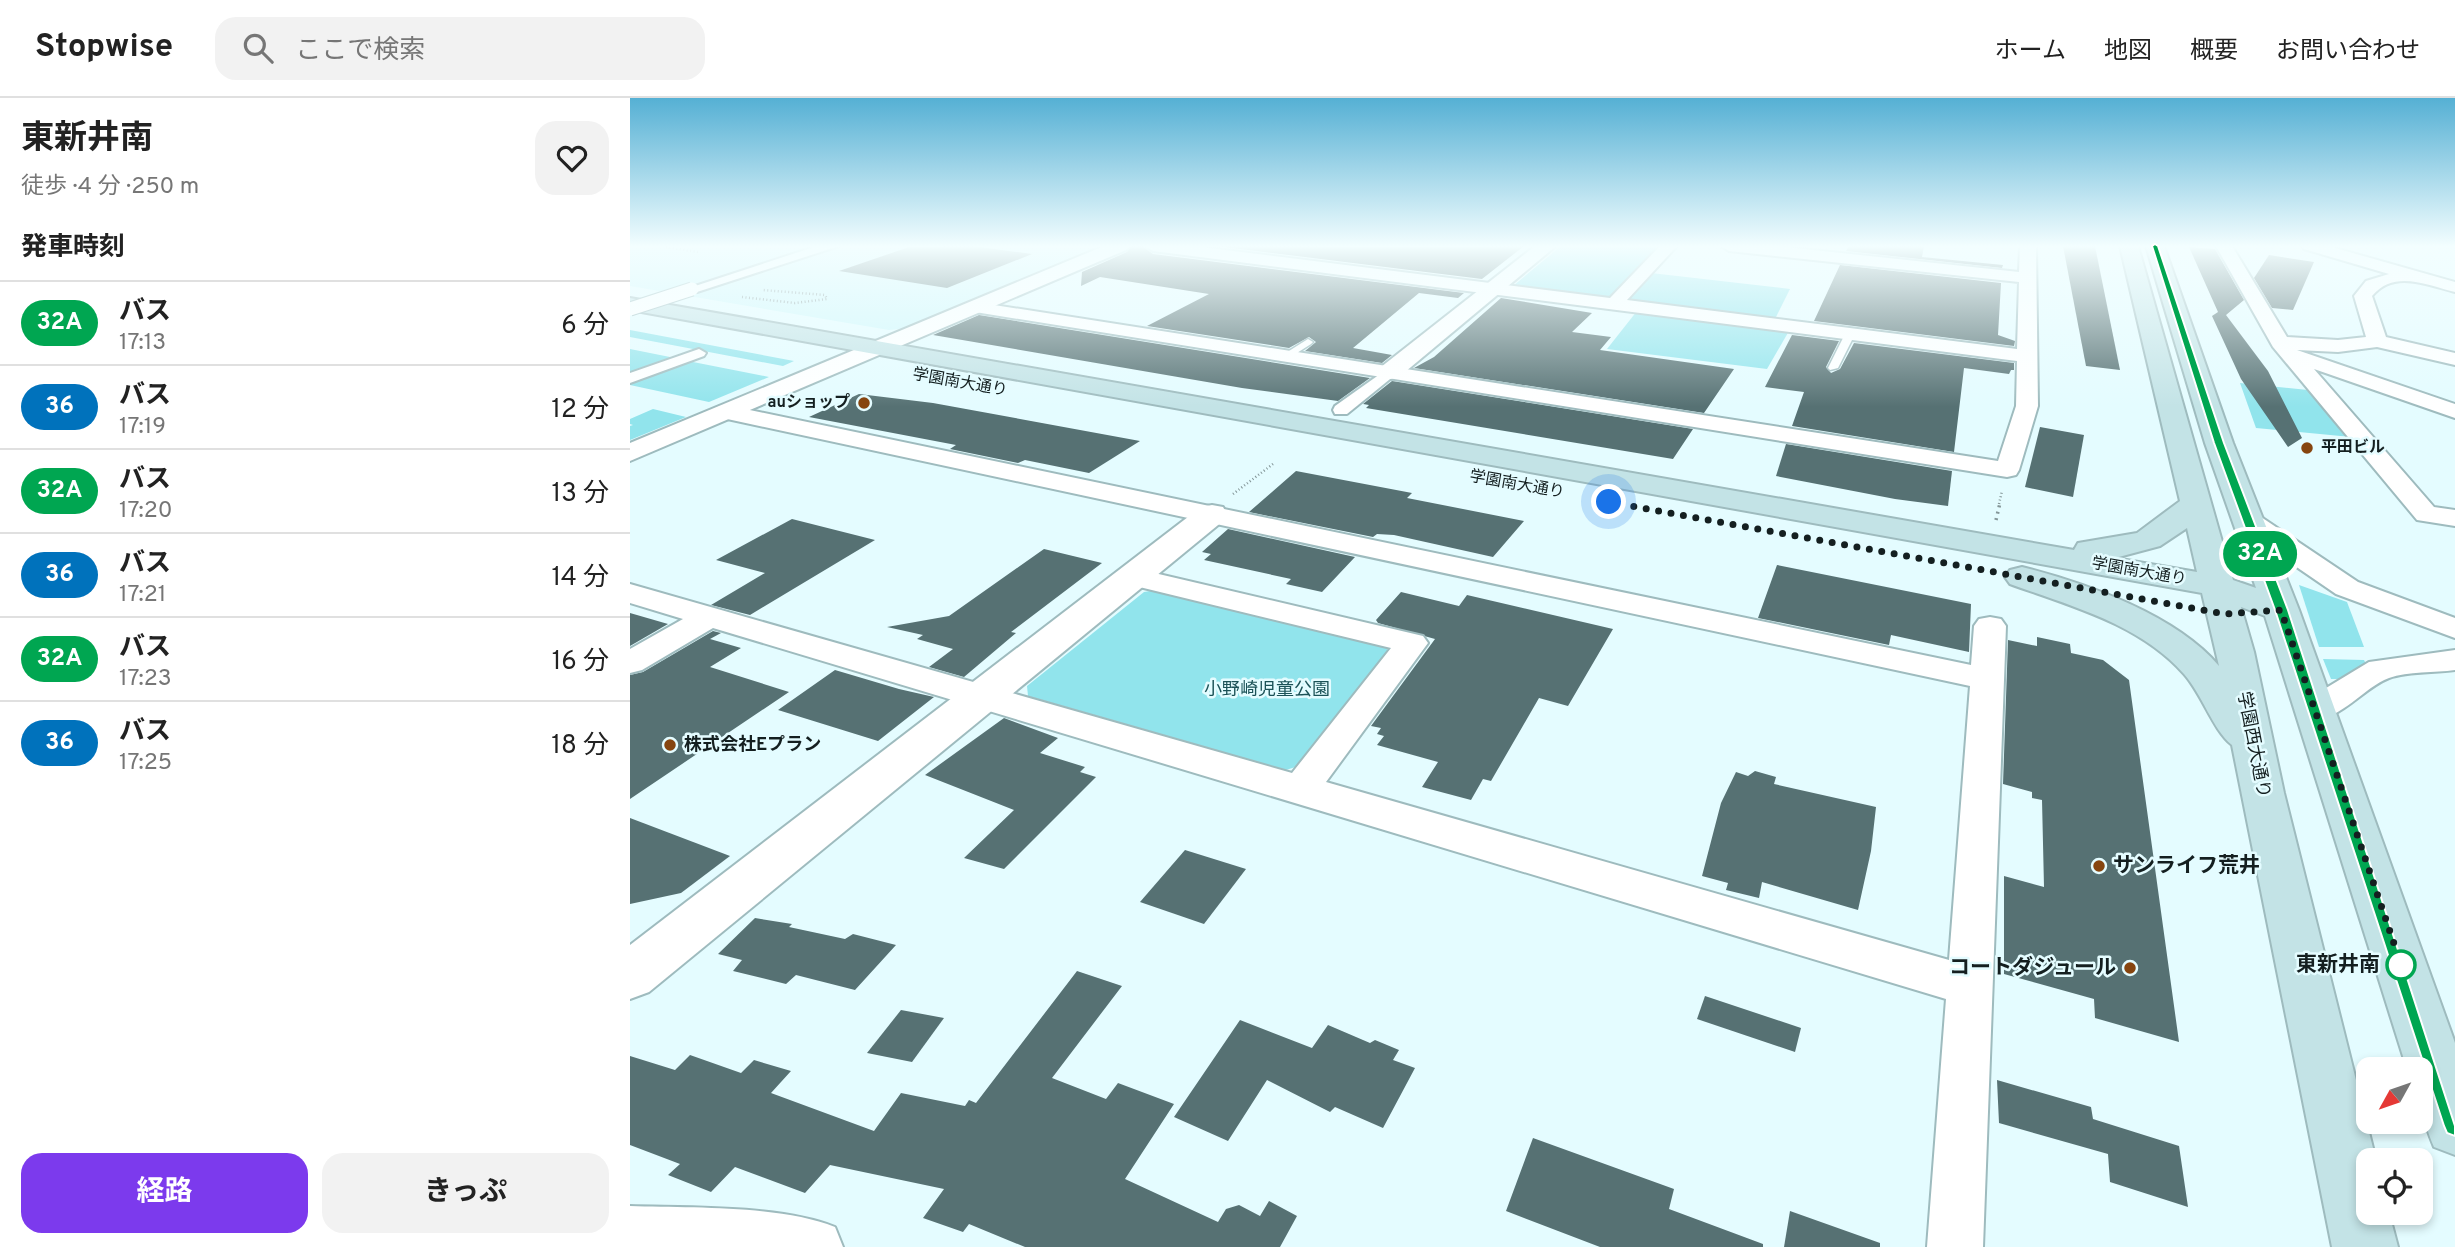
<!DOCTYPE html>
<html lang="ja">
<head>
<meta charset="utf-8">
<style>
  body { margin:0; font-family:Overpass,"Noto Sans JP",sans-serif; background:#f2f2f2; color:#222; height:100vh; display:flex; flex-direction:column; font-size:26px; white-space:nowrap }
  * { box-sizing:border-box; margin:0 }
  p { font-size:23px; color:#767676 }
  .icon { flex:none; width:38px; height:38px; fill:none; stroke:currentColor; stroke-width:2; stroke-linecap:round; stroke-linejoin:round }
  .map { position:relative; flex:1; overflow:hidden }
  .panel { display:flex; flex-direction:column; background:#fff; width:630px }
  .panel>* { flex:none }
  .badge { padding:0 14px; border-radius:23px; font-size:24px; line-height:46px }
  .needle { width:46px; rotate:230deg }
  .fabs { position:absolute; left:1726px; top:959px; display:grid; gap:14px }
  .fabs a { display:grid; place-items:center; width:77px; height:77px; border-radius:14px; background:#fff; box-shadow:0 4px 10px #0003; font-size:35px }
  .you { position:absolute; width:35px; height:35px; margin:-18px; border:5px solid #fff; border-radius:50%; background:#1a73e8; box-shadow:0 0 0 10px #1a73e833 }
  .map>.badge { position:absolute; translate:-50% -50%; box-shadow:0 0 0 4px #fff }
  h2 { padding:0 21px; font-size:26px; line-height:63px }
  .round { display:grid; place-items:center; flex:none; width:74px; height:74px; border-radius:21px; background:#f2f2f2 }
  .head { display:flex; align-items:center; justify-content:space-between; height:119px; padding:0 21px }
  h1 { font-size:33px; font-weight:700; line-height:52px }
  .primary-button { display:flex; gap:14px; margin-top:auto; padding:14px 21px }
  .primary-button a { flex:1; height:80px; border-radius:21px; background:#7c3aed; color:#fff; font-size:28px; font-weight:700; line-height:80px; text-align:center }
  .primary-button a+a { background:#f2f2f2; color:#222 }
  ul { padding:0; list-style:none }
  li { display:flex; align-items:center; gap:21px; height:84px; padding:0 21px; border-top:2px solid #e0e0e0 }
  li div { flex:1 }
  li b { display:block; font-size:26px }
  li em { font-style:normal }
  li .badge { min-width:77px; font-weight:700; text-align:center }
  header { display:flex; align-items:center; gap:42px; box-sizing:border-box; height:98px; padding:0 35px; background:#fff; border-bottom:2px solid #e0e0e0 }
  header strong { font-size:33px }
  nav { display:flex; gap:38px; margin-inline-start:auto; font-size:24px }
  .search { width:490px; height:63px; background:#f2f2f2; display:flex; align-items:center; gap:18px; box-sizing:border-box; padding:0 24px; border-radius:21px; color:#767676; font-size:26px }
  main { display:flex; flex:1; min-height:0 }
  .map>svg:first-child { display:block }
  .built { fill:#cef7fb }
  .green { fill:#91e4ec }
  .building { fill:#567173 }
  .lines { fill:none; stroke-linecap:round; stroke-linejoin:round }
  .service-casing { stroke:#9ebbbe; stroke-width:3 }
  .pedestrian-casing { stroke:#9ebbbe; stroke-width:4 }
  .minor-casing { stroke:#9ebbbe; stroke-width:4 }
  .tertiary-casing { stroke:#9ebbbe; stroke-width:4 }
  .secondary-casing { stroke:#9ebbbe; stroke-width:4 }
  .path-far1 { stroke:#849698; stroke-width:2.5; stroke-dasharray:1 2.5; stroke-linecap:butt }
  .path { stroke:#849698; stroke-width:3.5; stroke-dasharray:2 4.5; stroke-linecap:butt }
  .service { fill:#fff; fill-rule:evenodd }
  .pedestrian { fill:#fff; fill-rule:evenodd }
  .minor { fill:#fff; fill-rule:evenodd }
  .tertiary { fill:#fff; fill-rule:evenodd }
  .secondary { fill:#c3e3e6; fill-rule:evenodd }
  .pedestrian-bridge-casing { stroke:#9ebbbe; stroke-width:15; stroke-linecap:butt }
  .pedestrian-bridge { stroke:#fff; stroke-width:13 }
  .line { fill:#00a651; stroke:#fff; stroke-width:2 }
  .walk { stroke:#141f20; stroke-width:7; stroke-dasharray:0 12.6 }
  .poi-dot { fill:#86450f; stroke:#e4fcff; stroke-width:2.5 }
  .stop-dot { fill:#fff; stroke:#00a651; stroke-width:3.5 }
  .labels { text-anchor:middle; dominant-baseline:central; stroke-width:5; stroke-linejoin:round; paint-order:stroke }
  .far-street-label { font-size:16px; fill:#141f20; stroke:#e4fcff }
  .far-poi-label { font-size:16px; font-weight:bold; fill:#141f20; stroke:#e4fcff; text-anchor:end }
  .park-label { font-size:18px; fill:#1b5257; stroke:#e4fcff }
  .poi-label { font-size:18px; font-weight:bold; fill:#141f20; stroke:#e4fcff; text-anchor:start }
  .street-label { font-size:18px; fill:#141f20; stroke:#e4fcff }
  .near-poi-label { font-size:21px; font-weight:bold; fill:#141f20; stroke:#e4fcff; text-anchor:start }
  .near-stop-label { font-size:21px; font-weight:bold; fill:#141f20; stroke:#e4fcff; text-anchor:end }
</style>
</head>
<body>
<header>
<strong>Stopwise</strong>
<div class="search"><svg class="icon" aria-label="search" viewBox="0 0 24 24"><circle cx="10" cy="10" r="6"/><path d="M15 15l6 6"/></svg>ここで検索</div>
<nav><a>ホーム</a><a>地図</a><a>概要</a><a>お問い合わせ</a></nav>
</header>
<main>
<section class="panel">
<div class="head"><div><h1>東新井南</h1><p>徒歩 · 4 分 · 250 m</p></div><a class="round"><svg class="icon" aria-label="heart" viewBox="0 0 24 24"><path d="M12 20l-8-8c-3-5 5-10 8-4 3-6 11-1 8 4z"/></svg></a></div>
<h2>発車時刻</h2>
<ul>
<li><span class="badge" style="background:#00a651;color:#fff">32A</span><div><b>バス</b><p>17:13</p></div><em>6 分</em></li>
<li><span class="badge" style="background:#0072bc;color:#fff">36</span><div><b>バス</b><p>17:19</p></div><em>12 分</em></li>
<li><span class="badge" style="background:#00a651;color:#fff">32A</span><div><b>バス</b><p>17:20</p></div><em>13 分</em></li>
<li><span class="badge" style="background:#0072bc;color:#fff">36</span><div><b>バス</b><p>17:21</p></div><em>14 分</em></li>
<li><span class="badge" style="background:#00a651;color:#fff">32A</span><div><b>バス</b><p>17:23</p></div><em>16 分</em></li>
<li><span class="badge" style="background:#0072bc;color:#fff">36</span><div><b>バス</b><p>17:25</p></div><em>18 分</em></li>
</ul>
<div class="primary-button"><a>経路</a><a>きっぷ</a></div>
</section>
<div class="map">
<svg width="1825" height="1149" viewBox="0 0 1825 1149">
  <rect width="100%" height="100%" fill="#e4fcff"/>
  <!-- built -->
  <path class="built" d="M0 148H475L278 230 259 232 0 188Z"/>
  <!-- green -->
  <g class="green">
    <path d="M931 148H1032L983 201 883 188Z"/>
    <path d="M1021 175 1160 191 1144 223 996 202Z"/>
    <path d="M1007 213 1159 233 1137 271 977 251Z"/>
    <path d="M0 232 164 263 153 268 0 239Z"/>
    <path d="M0 251 45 260 0 276Z"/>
    <path d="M58 263 139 279 79 304 0 287V285Z"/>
    <path d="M1610 285 1678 292 1721 339 1626 330Z"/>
    <path d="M23 311 56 319 0 342V328L3 327 0 326V321Z"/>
    <path d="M1669 487 1717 504 1734 549H1689Z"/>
    <path d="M526 492 755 546 760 557 678 665 656 672 398 598 397 588 514 494Z"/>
    <path d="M1693 561 1734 562 1736 566 1709 581H1701Z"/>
  </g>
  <!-- building -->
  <g class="building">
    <path d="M342 148 402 156 317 190 209 173 279 149Z"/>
    <path d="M501 148H512L523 156 834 195 828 200 789 195 723 250 762 257 752 265 675 253 686 244 679 239 659 250 517 228 579 196 470 179 451 188 452 174 497 154Z"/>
    <path d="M586 148 815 149 894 148 852 181Z"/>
    <path d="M1219 148H1294L1292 159 1373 167 1372 170 1216 153Z"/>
    <path d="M1433 148H1465L1490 272 1456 268Z"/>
    <path d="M1559 149 1585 151 1614 202 1596 217 1638 273 1672 340 1658 349 1611 281 1582 218 1588 214Z"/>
    <path d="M1639 157 1684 164 1663 212 1642 210 1624 180Z"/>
    <path d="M1210 167 1371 185 1368 237 1385 243 1384 248 1184 223Z"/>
    <path d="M871 200 962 215 942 234 981 239 970 252 1104 271 1074 315 784 270 804 259Z"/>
    <path d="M349 217 740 280 708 303 612 290 303 237Z"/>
    <path d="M1162 237 1209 243 1196 269 1201 275 1210 271 1224 245 1384 265V272H1381L1379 276 1334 270 1324 354 1162 328 1174 294 1135 289Z"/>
    <path d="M762 283 1063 331 1043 361 736 310 739 307 733 306Z"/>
    <path d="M229 296 303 305 510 343 459 375 395 362 388 365 320 351 326 347 179 319Z"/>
    <path d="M1410 329 1454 337 1443 399 1395 389Z"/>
    <path d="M1156 346 1322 373 1318 408 1265 401 1146 378Z"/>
    <path d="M666 373 782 395 777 400 894 423 863 459 764 437 747 436 743 439 619 414Z"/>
    <path d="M162 421 245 442 120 517 81 507 135 475 86 462Z"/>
    <path d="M598 431 725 459 692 494 656 486 661 481 574 462 581 456 572 454Z"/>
    <path d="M414 451 472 465 381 534 386 535 334 579 299 569 323 551 287 541 293 537 257 529 319 518Z"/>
    <path d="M1147 467 1341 506 1339 554 1261 537 1259 547 1128 520Z"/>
    <path d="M771 494 829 508 837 497 983 531 938 608 909 600 861 683 853 681 841 702 792 689 808 664 747 647 754 638 747 636 751 630 741 628 805 541 748 525 746 522Z"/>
    <path d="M0 515 38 526 0 548Z"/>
    <path d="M83 533 91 535 80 541 111 550 80 569 159 594 0 701V577L13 574Z"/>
    <path d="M1407 539 1440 546 1441 555 1473 562 1499 582 1549 944 1465 920 1464 901 1374 876V778L1414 789 1412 702 1402 700V694L1373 686 1378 542 1407 548Z"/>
    <path d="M205 572 269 591 304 599 248 643 148 612Z"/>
    <path d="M374 620 428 640 410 655 455 669 450 674 466 679 374 771 334 760 384 712 295 677Z"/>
    <path d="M1125 673 1146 679 1144 686 1246 709 1241 753 1228 812 1132 784 1129 800 1096 792 1098 785 1072 778 1091 705 1106 674 1118 678Z"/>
    <path d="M0 720 100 758 51 795 0 806Z"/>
    <path d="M555 752 616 771 574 826 510 804Z"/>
    <path d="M125 820 162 826 159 829 215 841 223 836 266 847 225 892 166 877 156 886 103 873 112 862 88 856Z"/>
    <path d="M447 873 492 888 422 980 476 1001 488 985 544 1006 495 1081 588 1124 596 1111 609 1107 630 1118 639 1103 667 1118 650 1149H395L339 1126 333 1134 293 1120 314 1091 200 1067 175 1095 105 1069 81 1094 38 1077 50 1066 0 1047V958L45 972 60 957 111 975 124 962 161 973 141 995 244 1033 271 995 335 1008 339 1002 346 1005Z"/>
    <path d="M1075 898 1171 930 1165 954 1067 921Z"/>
    <path d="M271 912 314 920 282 964 237 955Z"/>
    <path d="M610 922 682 950 698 927 740 945 745 942 769 952 763 962 785 970 753 1030 705 1009 700 1014 637 982 598 1043 544 1019Z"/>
    <path d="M1367 982 1461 1009 1463 1021 1549 1048 1558 1109 1480 1084 1478 1056 1369 1025Z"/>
    <path d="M903 1040 1044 1091 1039 1111 1133 1146V1149H970L876 1113Z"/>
    <path d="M1160 1113 1250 1145V1149H1154Z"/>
  </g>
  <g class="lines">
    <defs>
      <g id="service">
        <path d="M1220 233 1225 236 1208 270 1200 272 1198 270 1215 236Z"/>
        <path d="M678 241 683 244 681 246 659 260 651 258Z"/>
      </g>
      <g id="pedestrian">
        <path d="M187 148H209L67 194H57L56 191Z"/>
        <path d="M69 251 76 255 74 258 0 285V275Z"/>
        <path d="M760 269 765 271 768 274 765 277 717 316H705L703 312 705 308Z"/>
      </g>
      <g id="minor">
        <path d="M515 148H563L980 200 1030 148H1047L997 202 1387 251 1389 184 1099 153 1091 148H1146L1389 174 1390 148H1406L1408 308 1389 372 1386 377 1377 379 345 214 336 209 345 204 1368 363 1386 308 1387 263 523 153Z"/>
        <path d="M1586 148H1602L1657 239 1708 242 1736 239 1724 198 1736 183 1759 176 1674 151 1672 148H1698L1825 184V194C1797 187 1764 171 1742 198L1756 239 1825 255V267L1747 249 1708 254 1667 252 1825 306V320L1684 271 1804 409 1825 412V428L1787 422 1643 249Z"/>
        <path d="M96 307 1341 567 1344 528 1349 521 1360 519 1371 521 1376 528 1353 1149H1297L1316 901 83 530 12 572 0 575V551L53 521 0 505V486L662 675 761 550 493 485 488 479 493 473 503 470 793 538 798 545 696 684 1319 862 1340 588 88 319 85 314 88 309Z"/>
        <path d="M1618 415 1628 417 1728 484 1825 520V540L1706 496 1608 429 1604 423 1608 417Z"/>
        <path d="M1825 552V572C1805 575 1778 573 1759 580 1730 591 1707 629 1673 620L1668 612 1673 604 1739 564Z"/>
        <path d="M0 1108C59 1110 151 1107 205 1129L213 1149H0Z"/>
      </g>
      <g id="tertiary">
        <path d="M474 148H499L496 152 0 363V345Z"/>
        <path d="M905 148H926L769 279 760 281 751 279 748 274 751 269Z"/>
        <path d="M582 407 593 409 597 416 593 423 19 894 0 901V847L571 409Z"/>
      </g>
      <path id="secondary" d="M1490 148H1508L1603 482 1626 490 1575 345 1516 148H1534L1603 345 1669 512 1825 945V1057L1804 1049C1791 1018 1790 1004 1790 971H1777L1635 518 1611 509 1624 554 1654 695 1746 1062H1738V1115H1759L1768 1149H1702L1602 647C1583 632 1572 596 1554 576 1510 526 1441 508 1380 486L1375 479 1380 472 1392 469C1456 485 1546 517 1589 568L1572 495 0 212V200L1444 452 1448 445 1507 435 1550 403ZM1557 430 1567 474 1485 460 1530 448Z"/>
    </defs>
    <!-- service casing -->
    <use href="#service" class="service-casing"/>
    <!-- pedestrian casing -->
    <use href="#pedestrian" class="pedestrian-casing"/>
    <!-- minor casing -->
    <use href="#minor" class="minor-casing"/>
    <!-- tertiary casing -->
    <use href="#tertiary" class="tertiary-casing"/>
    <!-- secondary casing -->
    <use href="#secondary" class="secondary-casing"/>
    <!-- path-far1 -->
    <g class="path-far1">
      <path d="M29 148 68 154"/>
      <path d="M112 199 165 205 197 201 195 197 133 192"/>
      <path d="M603 396 643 366"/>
      <path d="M1369 406 1372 393"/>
    </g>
    <!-- path -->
    <path class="path" d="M1366 422 1370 405"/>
    <!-- service -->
    <use href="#service" class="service"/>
    <!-- pedestrian -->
    <use href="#pedestrian" class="pedestrian"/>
    <!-- minor -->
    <use href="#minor" class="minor"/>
    <!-- tertiary -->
    <use href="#tertiary" class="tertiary"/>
    <!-- secondary -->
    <use href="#secondary" class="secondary"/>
    <defs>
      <path id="pedestrian-bridge" d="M0 211 62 191"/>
    </defs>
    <!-- pedestrian-bridge casing -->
    <use href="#pedestrian-bridge" class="pedestrian-bridge-casing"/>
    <!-- pedestrian-bridge -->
    <use href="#pedestrian-bridge" class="pedestrian-bridge"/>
  </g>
  <!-- sky -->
  <linearGradient id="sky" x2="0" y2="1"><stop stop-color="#55b0d4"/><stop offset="0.48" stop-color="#f3feff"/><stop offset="1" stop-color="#f3feff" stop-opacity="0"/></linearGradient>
  <rect width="1825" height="309" fill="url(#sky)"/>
  <!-- line -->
  <path class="line" d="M1525 146 1528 148 1594 345 1658 512 1825 1028V1038L1817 1035 1814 1028 1645 512 1584 345 1522 148Z"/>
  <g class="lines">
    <!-- walk -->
    <path class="walk" d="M979 404 1595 516 1651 512 1773 872 1771 867"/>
  </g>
  <!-- markers -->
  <g class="poi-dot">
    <circle cx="234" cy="305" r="7"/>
    <circle cx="1677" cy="350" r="7"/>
    <circle cx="40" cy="647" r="7"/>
    <circle cx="1469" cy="768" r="7"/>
    <circle cx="1500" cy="870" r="7"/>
  </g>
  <circle class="stop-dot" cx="1771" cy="867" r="14"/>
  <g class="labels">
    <!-- far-street labels -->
    <g class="far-street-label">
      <text transform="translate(330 285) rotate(10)">学園南大通り</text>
      <text transform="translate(887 387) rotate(10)">学園南大通り</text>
      <text transform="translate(1509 474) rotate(10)">学園南大通り</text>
    </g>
    <!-- far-poi labels -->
    <g class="far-poi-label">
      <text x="220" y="305">auショップ</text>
      <text x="1691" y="350" text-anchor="start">平田ビル</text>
    </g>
    <!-- park labels -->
    <g class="park-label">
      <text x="637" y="592">小野崎児童公園</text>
    </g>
    <!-- poi labels -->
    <g class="poi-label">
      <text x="54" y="647">株式会社Eプラン</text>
    </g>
    <!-- street labels -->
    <g class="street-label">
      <text transform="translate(1623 647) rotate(79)">学園西大通り</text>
    </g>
    <!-- near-poi labels -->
    <g class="near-poi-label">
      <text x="1483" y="768">サンライフ荒井</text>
      <text x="1486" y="870" text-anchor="end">コートダジュール</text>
    </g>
    <!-- near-stop labels -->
    <g class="near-stop-label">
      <text x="1750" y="867">東新井南</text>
    </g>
  </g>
</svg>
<div class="fabs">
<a><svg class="needle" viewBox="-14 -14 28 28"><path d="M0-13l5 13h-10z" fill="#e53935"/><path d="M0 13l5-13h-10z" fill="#767676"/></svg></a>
<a><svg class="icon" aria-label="locate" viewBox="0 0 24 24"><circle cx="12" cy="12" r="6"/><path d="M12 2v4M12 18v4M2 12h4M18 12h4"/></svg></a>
</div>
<div class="you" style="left:979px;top:404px"></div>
<b class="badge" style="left:1630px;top:456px;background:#00a651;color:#fff">32A</b>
</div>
</main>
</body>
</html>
